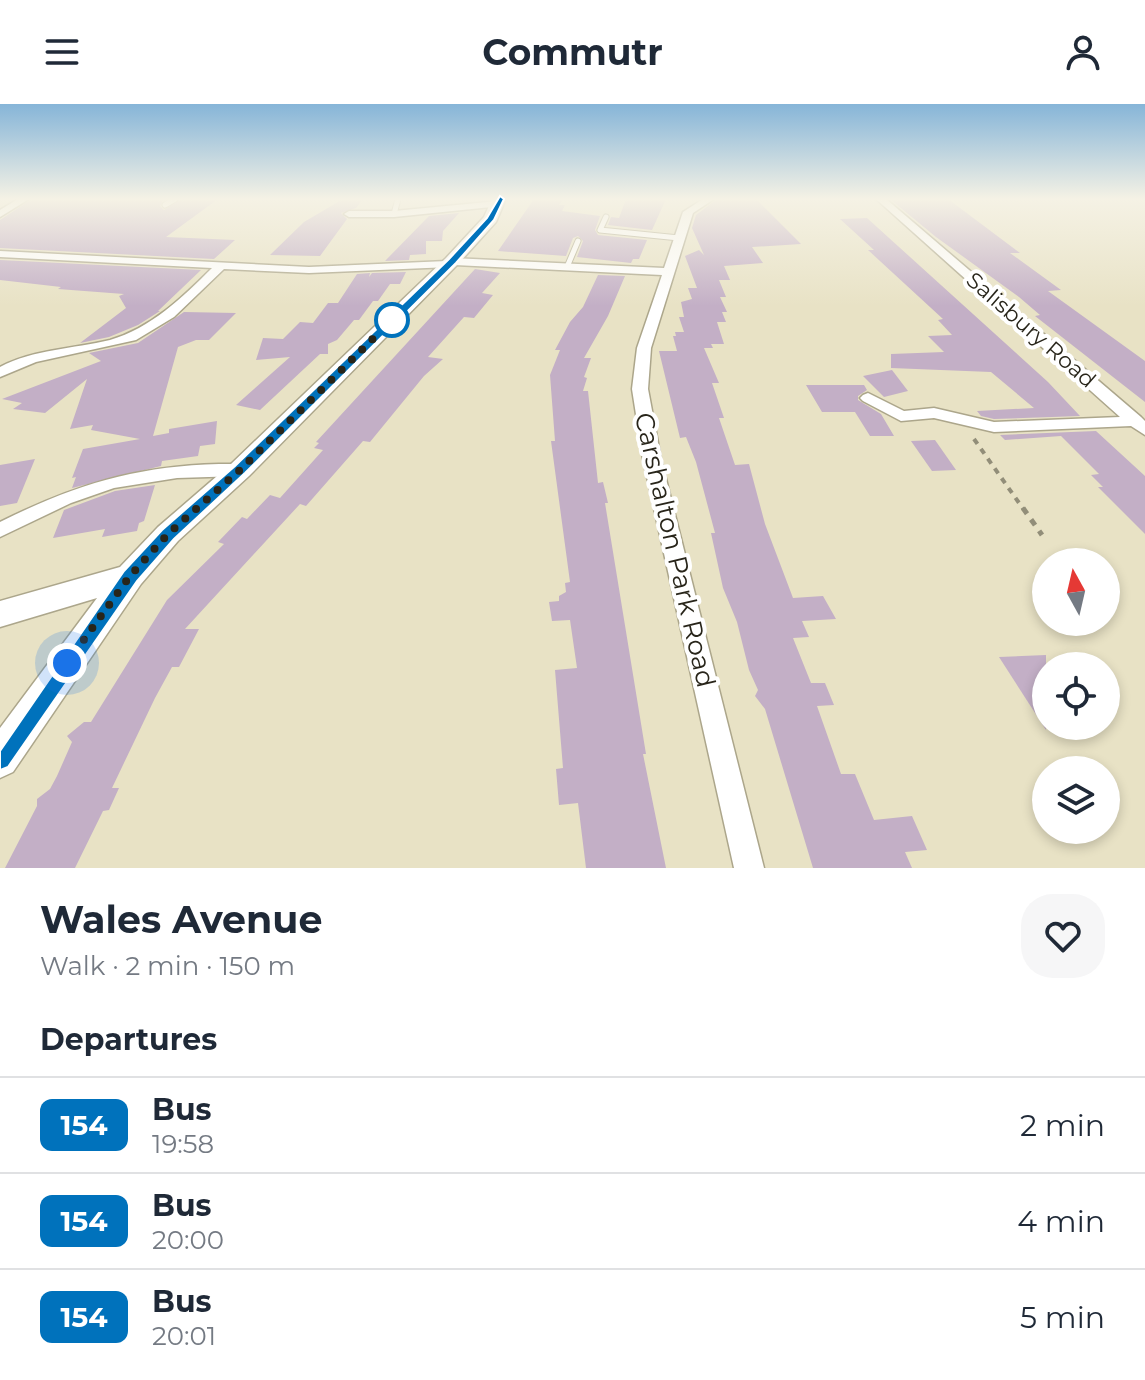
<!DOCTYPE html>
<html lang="en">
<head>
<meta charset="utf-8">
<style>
  body { margin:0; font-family:Montserrat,sans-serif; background:#f6f6f7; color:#1f2937; height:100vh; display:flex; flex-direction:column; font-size:30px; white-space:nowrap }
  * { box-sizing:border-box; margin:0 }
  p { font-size:26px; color:#747a83 }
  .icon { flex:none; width:44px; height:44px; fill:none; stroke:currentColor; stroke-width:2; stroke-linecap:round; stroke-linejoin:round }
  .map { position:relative; height:764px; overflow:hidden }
  .sheet { display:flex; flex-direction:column; background:#fff; flex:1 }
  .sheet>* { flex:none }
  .badge { padding:0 16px; border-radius:12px; font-size:28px; line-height:52px }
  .needle { width:52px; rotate:352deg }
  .controls { position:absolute; left:1032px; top:444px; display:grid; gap:16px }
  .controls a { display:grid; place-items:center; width:88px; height:88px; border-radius:50%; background:#fff; box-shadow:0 4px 12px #0003; font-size:40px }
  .you { position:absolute; width:40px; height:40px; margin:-20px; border:6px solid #fff; border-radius:50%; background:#1a73e8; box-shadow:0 0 0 12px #1a73e833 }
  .map>.badge { position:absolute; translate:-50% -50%; box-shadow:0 0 0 4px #fff }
  h2 { padding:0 40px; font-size:30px; line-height:72px }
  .round { display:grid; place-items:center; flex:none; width:84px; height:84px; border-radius:32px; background:#f6f6f7 }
  .overview { display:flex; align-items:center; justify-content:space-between; height:136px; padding:0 40px }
  h1 { font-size:38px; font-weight:700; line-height:60px }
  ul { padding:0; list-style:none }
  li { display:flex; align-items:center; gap:24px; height:96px; padding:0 40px; border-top:2px solid #e0e1e3 }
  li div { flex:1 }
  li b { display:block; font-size:30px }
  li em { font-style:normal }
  li .badge { min-width:88px; font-weight:700; text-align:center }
  header { display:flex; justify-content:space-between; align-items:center; height:104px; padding:0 40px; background:#fff; font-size:36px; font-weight:700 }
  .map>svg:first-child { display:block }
  .building { fill:#c3afc6 }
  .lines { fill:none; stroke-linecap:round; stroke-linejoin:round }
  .lane-casing { stroke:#aca68b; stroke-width:7 }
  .street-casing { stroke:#aca68b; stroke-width:3 }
  .secondary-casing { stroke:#aca68b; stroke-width:3 }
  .path-far1 { stroke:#928e79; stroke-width:4; stroke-dasharray:6 6; stroke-linecap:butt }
  .path { stroke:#928e79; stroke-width:5; stroke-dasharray:7 7; stroke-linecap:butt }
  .lane { stroke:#fff; stroke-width:5 }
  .street { fill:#fff; fill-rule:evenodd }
  .secondary { fill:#fff; fill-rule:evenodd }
  .line { fill:#0072bc; stroke:#fff; stroke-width:2 }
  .walk { stroke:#28251a; stroke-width:8; stroke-dasharray:0 14.4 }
  .stop-dot { fill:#fff; stroke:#0072bc; stroke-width:4 }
  .labels { text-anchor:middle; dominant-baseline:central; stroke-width:8; stroke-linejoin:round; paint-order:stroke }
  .far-street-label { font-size:22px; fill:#28251a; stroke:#fff }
  .street-label { font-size:26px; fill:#28251a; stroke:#fff }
</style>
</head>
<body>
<header><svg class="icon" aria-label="menu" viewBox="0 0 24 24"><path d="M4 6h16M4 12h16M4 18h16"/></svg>Commutr<svg class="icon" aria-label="person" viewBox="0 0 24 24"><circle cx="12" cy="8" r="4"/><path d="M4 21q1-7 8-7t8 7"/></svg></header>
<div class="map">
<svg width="1145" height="764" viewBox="0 0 1145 764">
  <rect width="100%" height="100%" fill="#e8e2c5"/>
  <!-- building -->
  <g class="building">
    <path d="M32 95 163 96 160 102 164 106 181 95H218L166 133 235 136 214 155 0 144V116Z"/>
    <path d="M343 95H363L356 104 341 109 347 115 320 152 270 151 304 118Z"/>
    <path d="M534 95H563L559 101H565L562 107 600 112 595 126 598 131 647 136 639 155H633L631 159 577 153 583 137 578 132 573 134 566 152 498 147Z"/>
    <path d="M626 95H666L652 126 608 121 611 113 619 114Z"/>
    <path d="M717 95H756L801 140 752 143 763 159 724 162 730 176H719L726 193H720L727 208H722L726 218H717L724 240H711L713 244H704L719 279H712L724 314H719L735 361 749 360 765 420 793 494 823 492 836 515 802 517 809 533 793 534 811 579H825L834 601 817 602 841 670H855L874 716 912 712 927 746 905 748 912 764H813L765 605 755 592 758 586 749 566 737 518 723 484 711 429H715L696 358 686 333 680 334 659 247H677L673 232H676L675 228H684L679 213H684L681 198 692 195 688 184H697L685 152 699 146 704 151 692 124 696 111Z"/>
    <path d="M890 95H948L1020 149H1010L1061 186 1048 187 1145 257V298L1035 212 1040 211 1019 193 936 133Z"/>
    <path d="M459 109 443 127 442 137H426V150L410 151 409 156 385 157 429 112Z"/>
    <path d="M867 114 1048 278 1080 312 994 315 981 312 977 307 1034 304 991 268 891 264V250L944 248 928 232 952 231 938 216 943 215 868 146H874L840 115Z"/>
    <path d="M0 156 201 166 158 207H160L138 221 109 233 80 239 126 204 119 192 124 190 58 185 61 183 0 176Z"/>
    <path d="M475 165 500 169 482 189 493 191 474 214 464 213 428 253 443 255 424 272 370 338 363 337 306 402 300 400 185 525H199L179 563H172L155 594 112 684H119L109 706 103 707 75 764H5L37 702V695L50 685 57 672 72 638 67 632 84 618H91L167 496 224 440 218 438 242 413 247 415 270 391 280 394 323 346 314 344 319 339 316 338Z"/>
    <path d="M406 168 400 180H390L378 197H373L359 216H354L337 236 328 240V250H320L260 306 236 301 290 253 256 256 263 234 283 235 300 218 313 219 328 199H338L357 170 370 169 369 173 372 169Z"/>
    <path d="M598 171 625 172 608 212 584 254H591L584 273 587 274 583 287H588L598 379 603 378 608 399H605L646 650H643L666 764H586L578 699 559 701 556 665 563 664 555 566 577 564 570 516 552 517 549 498 559 497V492L566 488 565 479 570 478 551 337H555L550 271 560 246H555L570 218 583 203Z"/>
    <path d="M184 208 236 209 209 236H196L178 243 153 332 169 329V325L217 317 215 340 200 342 198 352 162 357 161 362 72 384 76 373 72 374 83 345 140 335 91 326 93 321 70 325 87 275 45 309 13 305 22 299 2 295 101 257 89 249 138 239Z"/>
    <path d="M892 266 908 287 884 293 863 272Z"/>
    <path d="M806 281H864L867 286 858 292V296L881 310 894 332H870L855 308H822Z"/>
    <path d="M1096 327 1145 372V430L1098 383H1103L1091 371 1099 370 1061 332 1005 336 1000 331Z"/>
    <path d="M935 336 956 366 932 367 911 337Z"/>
    <path d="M35 355 17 399 0 402V361Z"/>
    <path d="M155 381 144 417 139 419 137 427 102 433 105 425 53 434 64 406 115 387Z"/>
    <path d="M1046 551V626L999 553Z"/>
  </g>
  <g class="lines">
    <defs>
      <g id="lane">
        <path d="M165 101 175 95"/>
        <path d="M394 110 398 95"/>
        <path d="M606 113 600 126 679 134"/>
        <path d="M567 163 578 137"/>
      </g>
      <g id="street">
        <path d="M18 95H29L0 113V106Z"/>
        <path d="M703 95H714L693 109 651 244 648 285 661 355 764 764H734L643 355 632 285 637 244 662 171 455 161 450 163 309 169 224 165 174 213 136 236 36 258 0 273V263C34 245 73 245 110 236 151 224 182 194 212 164L0 153V147L309 163 447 157 452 154 664 164 683 108Z"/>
        <path d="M876 95H886L1141 313 1145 317V331L1131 322 994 328 934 314 901 317 863 297 860 294 863 291 868 289 904 307 934 304 994 318 1120 313Z"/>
        <path d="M498 97 503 100 501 102 394 113H349L344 110 349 107H394Z"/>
        <path d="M219 360H240L249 366 240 372 177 374 114 384 71 399 0 433V418C74 381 136 362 219 360Z"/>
      </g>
      <path id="secondary" d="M492 95H506L496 118 458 160 249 372 178 437 141 480 13 668 0 674V624L97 494 0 523V497L120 463 158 423 231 360 446 154 484 113Z"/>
    </defs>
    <!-- lane casing -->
    <use href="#lane" class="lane-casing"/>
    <!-- street casing -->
    <use href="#street" class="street-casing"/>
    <!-- secondary casing -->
    <use href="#secondary" class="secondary-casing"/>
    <!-- path-far1 -->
    <path class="path-far1" d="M974 335 1024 406"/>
    <!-- path -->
    <path class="path" d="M1023 404 1042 431"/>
    <!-- lane -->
    <use href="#lane" class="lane"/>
    <!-- street -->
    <use href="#street" class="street"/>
    <!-- secondary -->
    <use href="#secondary" class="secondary"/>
  </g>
  <!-- sky -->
  <linearGradient id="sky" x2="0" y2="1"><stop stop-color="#86b5d8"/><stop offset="0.47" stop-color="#f5f2e5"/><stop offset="1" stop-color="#f5f2e5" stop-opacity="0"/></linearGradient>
  <rect width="1145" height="202" fill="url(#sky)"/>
  <!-- line -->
  <path class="line" d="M500 92 504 95 494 116 456 159 245 369 174 435 137 477 8 663 0 666V647L124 467 162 426 235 362 449 155 487 114Z"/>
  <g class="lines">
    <!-- walk -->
    <path class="walk" d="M67 559 130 472 168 430 240 366 392 216"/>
  </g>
  <!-- markers -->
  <circle class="stop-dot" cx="392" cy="216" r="16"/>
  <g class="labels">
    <!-- far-street labels -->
    <g class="far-street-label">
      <text transform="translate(1031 226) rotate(41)">Salisbury Road</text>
    </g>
    <!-- street labels -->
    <g class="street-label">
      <text transform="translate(675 446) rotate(77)">Carshalton Park Road</text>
    </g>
  </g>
</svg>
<div class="controls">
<a><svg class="needle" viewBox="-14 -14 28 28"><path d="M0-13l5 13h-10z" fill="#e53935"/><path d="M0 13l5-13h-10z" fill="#747a83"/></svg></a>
<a><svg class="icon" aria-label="locate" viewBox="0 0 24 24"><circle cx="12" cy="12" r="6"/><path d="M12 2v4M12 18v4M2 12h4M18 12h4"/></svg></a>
<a><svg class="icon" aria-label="layers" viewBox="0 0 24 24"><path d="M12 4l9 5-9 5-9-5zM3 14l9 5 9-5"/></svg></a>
</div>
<div class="you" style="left:67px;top:559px"></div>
</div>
<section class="sheet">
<div class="overview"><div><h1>Wales Avenue</h1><p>Walk · 2 min · 150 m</p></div><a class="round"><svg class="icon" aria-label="heart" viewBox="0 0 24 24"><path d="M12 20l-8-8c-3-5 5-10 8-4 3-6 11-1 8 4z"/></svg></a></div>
<h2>Departures</h2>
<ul>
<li><span class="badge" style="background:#0072bc;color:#fff">154</span><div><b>Bus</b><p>19:58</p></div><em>2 min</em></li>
<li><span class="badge" style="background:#0072bc;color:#fff">154</span><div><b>Bus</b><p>20:00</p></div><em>4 min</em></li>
<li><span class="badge" style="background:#0072bc;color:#fff">154</span><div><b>Bus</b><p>20:01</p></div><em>5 min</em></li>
</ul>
</section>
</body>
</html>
